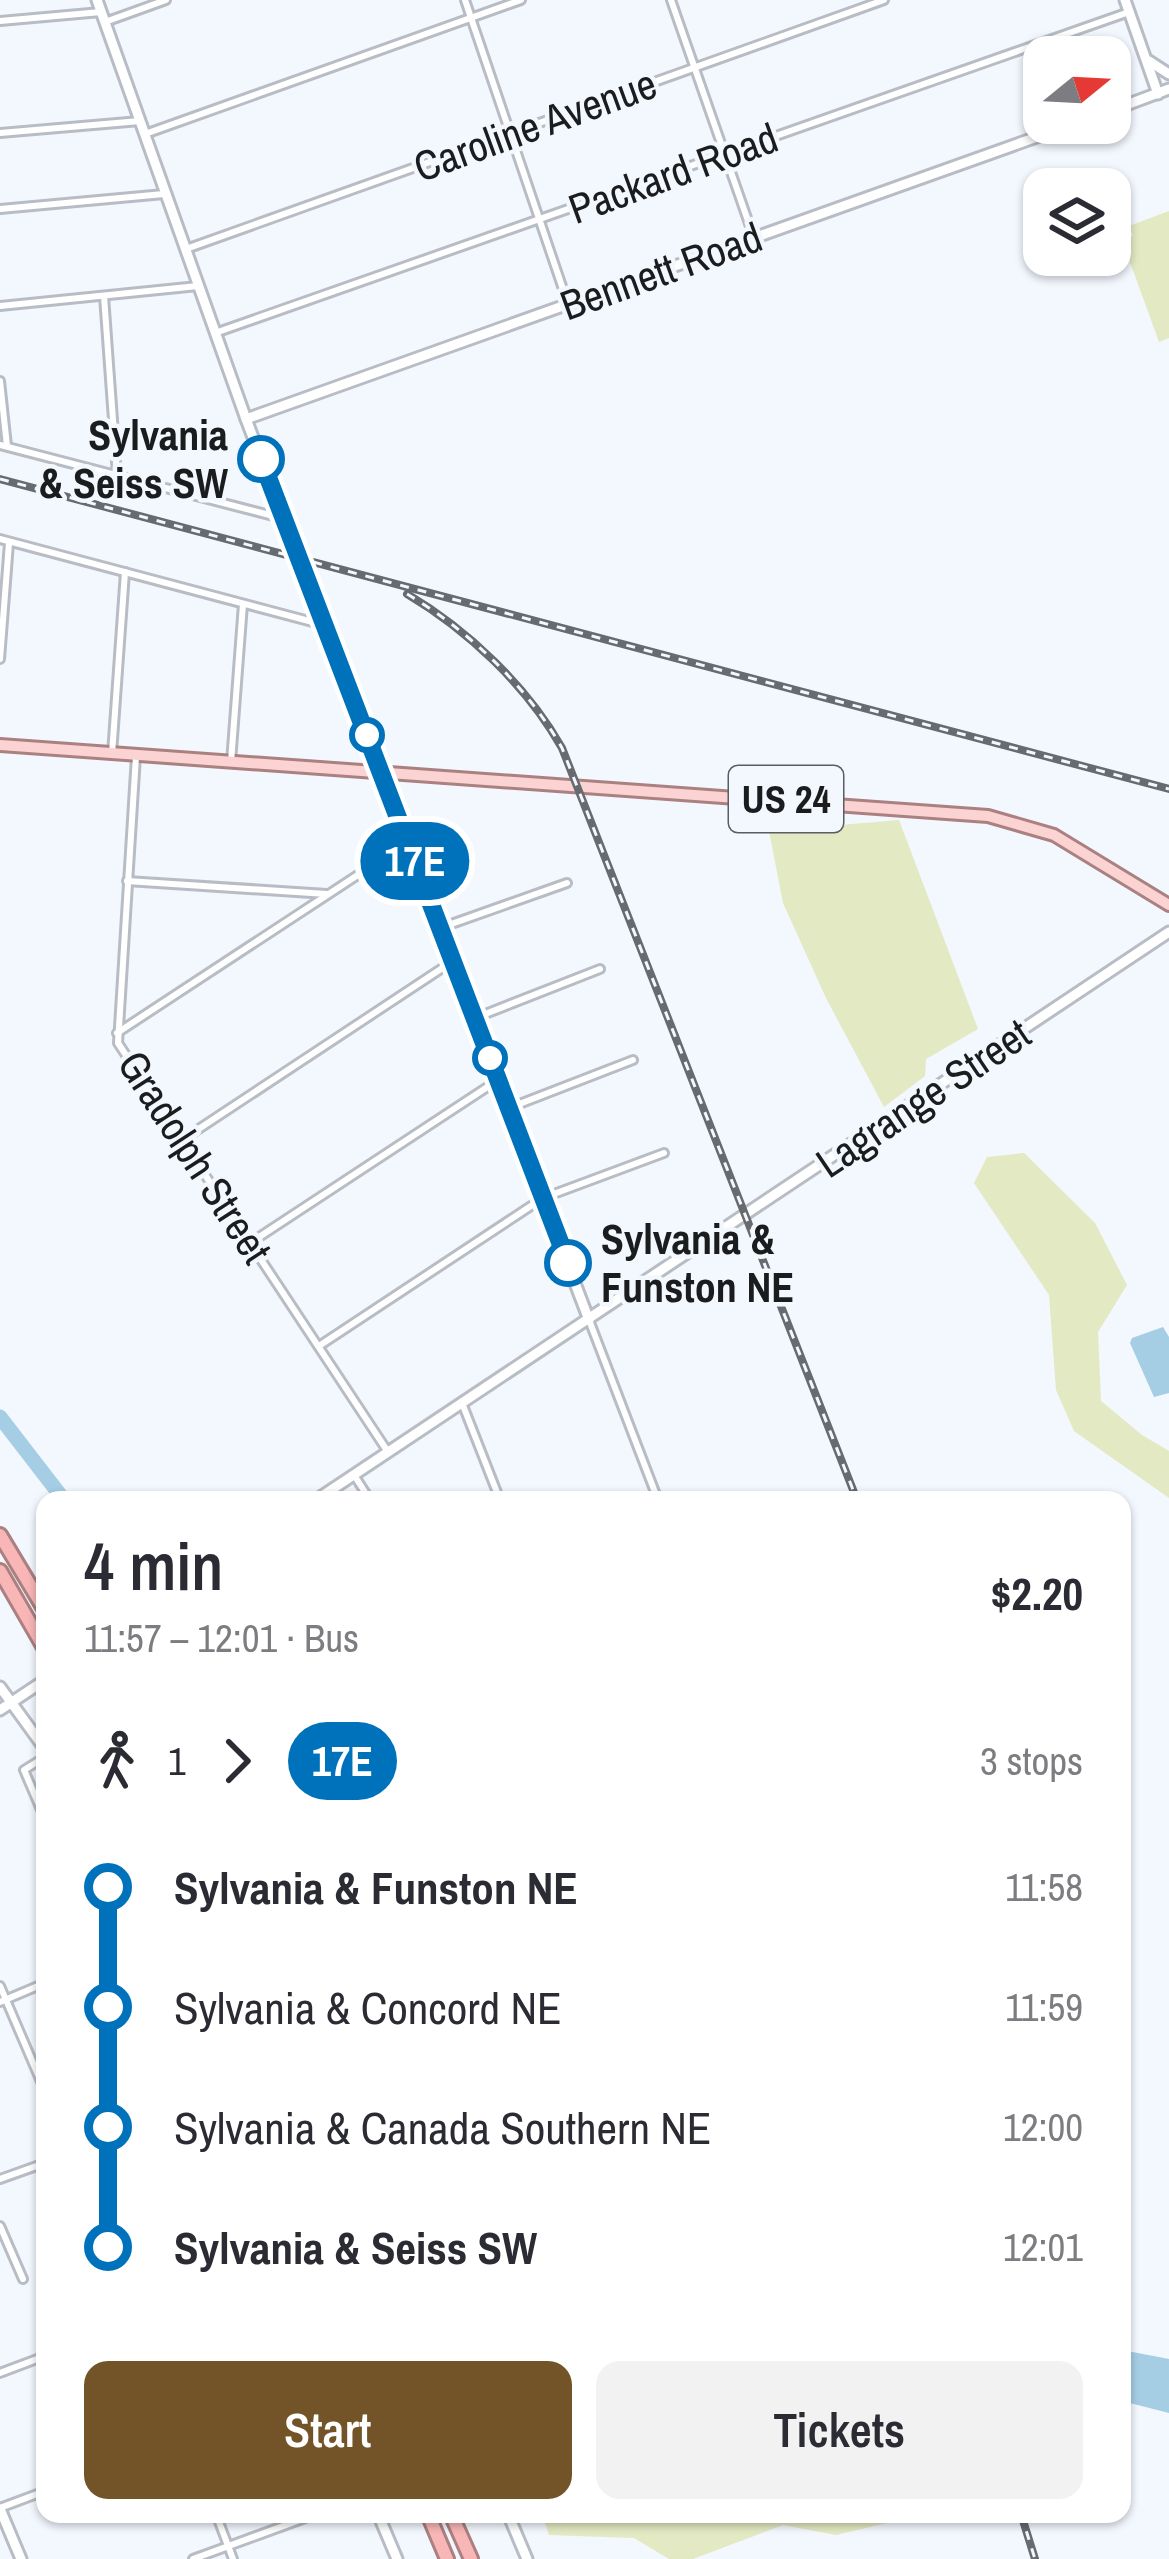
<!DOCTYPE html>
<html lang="en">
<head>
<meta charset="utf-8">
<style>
  body { margin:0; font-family:"Archivo Narrow",sans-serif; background:#f2f2f3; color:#2b2b33; height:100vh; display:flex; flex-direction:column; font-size:45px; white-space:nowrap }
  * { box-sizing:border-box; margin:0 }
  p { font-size:39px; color:#7c7c81 }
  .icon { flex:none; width:66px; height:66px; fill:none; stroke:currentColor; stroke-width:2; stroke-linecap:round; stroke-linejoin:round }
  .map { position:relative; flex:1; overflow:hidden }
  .side { position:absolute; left:36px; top:1491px; width:1095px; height:1032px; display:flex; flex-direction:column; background:#fff; border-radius:24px; box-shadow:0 3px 9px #0004 }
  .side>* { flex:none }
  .badge { padding:0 24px; border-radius:39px; font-size:42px; line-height:78px }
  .needle { width:78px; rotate:72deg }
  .fabs { position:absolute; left:1023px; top:36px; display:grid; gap:24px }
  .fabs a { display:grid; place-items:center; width:108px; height:108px; border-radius:24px; background:#fff; box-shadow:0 3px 9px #0004; font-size:60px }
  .map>.badge { position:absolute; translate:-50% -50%; box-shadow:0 0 0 6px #fff }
  .legs { display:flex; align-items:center; gap:18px; height:132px; padding:0 48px; font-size:39px }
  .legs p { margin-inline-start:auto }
  .headline { display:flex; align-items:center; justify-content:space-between; height:204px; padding:0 48px }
  h1 { font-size:66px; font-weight:600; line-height:90px }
  .action { display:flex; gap:24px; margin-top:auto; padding:24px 48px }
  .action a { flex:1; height:138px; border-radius:24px; background:#725428; color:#fff; font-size:48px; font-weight:600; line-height:138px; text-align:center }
  .action a+a { background:#f2f2f3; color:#2b2b33 }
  ul { padding:0 48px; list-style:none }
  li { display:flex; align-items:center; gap:42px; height:120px; font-size:45px }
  li i { display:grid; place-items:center; width:18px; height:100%; margin:0 15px; background:currentColor }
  li i::after { content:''; width:30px; height:30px; margin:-15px; border:9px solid; border-radius:50%; background:#fff }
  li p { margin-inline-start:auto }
  li:first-child i { background:linear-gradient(#0000 50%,currentColor 0) }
  li:last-child i { background:linear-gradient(currentColor 50%,#0000 0) }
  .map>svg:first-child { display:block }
  .green { fill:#e3e9c3 }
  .water { fill:#a5cee4 }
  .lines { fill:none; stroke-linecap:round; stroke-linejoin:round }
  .river { stroke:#a5cee4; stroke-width:15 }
  .street-casing { stroke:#b8bdc5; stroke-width:12 }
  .secondary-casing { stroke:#b8bdc5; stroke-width:15 }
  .primary-casing { stroke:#aa8081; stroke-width:16 }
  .highway-casing { stroke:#aa8081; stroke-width:18 }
  .street { stroke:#fff; stroke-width:6 }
  .secondary { stroke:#fff; stroke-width:9 }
  .primary { stroke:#fbd3d3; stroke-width:10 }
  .highway { stroke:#f8b6b6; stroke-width:12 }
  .rail-casing { stroke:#676a6e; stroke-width:8 }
  .rail { stroke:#f3f7fe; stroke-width:3; stroke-dasharray:9; stroke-linecap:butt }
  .line-1-casing { stroke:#fff; stroke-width:27 }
  .line-1 { stroke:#0072bc; stroke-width:18 }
  .stop-1-dot { fill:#fff; stroke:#0072bc; stroke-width:6 }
  .labels { text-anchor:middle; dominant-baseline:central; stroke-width:9; stroke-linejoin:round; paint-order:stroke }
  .shield { fill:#f3f7fe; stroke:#5b5e61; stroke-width:3 }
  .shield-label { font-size:39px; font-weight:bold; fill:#1a1c1e }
  .street-label { font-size:42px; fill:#1a1c1e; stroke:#f3f7fe }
  .stop-label { font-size:42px; font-weight:bold; fill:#1a1c1e; stroke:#f3f7fe; text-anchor:end }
</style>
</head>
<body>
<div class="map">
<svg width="1169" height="2559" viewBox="0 0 1169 2559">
  <rect width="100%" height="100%" fill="#f3f7fe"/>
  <!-- green -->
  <g class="green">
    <path d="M1169 211V338L1159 342 1122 240 1133 236 1129 226Z"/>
    <path d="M899 820 978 1029 926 1059 925 1076 884 1107 826 998 783 903 769 831Z"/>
    <path d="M1024 1153 1095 1223 1127 1285 1098 1332 1101 1401 1142 1435 1169 1451V1498L1074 1431 1056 1390 1049 1295 974 1183 987 1157Z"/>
    <path d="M542 2514H925L836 2535 783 2525 693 2559H669L634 2538 549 2535Z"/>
  </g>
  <!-- water -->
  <g class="water">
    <path d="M1163 1327 1169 1337V1393L1154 1397 1130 1343 1132 1338Z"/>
    <path d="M1122 2350 1169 2359V2413L1122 2401Z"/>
  </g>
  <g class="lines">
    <!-- river -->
    <path class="river" d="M0 1417 64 1500"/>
    <defs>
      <g id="street">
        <path d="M465 0 568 304"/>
        <path d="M671 0 754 238"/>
        <path d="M0 21 101 12"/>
        <path d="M105 22 166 0"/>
        <path d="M0 133 140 121"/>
        <path d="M145 134 521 0"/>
        <path d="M0 209 164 194"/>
        <path d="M186 249 884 0"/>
        <path d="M104 296 117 475"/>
        <path d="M0 306 198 286"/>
        <path d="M215 333 1129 12"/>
        <path d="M0 381 7 446"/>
        <path d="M0 445 281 518"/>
        <path d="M0 539 324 625"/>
        <path d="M0 659 9 543"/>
        <path d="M112 754 125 572"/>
        <path d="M136 756 118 1043 388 1452"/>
        <path d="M231 762 243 604"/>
        <path d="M127 881 327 894"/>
        <path d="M440 928 567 883"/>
        <path d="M475 1018 600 969"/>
        <path d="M117 1033 408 842"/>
        <path d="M509 1108 633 1060"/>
        <path d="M182 1140 453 961"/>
        <path d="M250 1243 498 1080"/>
        <path d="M589 1320 658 1500"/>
        <path d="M319 1346 543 1198 664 1153"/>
        <path d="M462 1403 500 1500"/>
        <path d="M354 1475 370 1500"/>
        <path d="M45 1757 24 1770 45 1819"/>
        <path d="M0 1986 45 2091"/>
        <path d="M0 2002 45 1983"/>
        <path d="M0 2179 45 2163"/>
        <path d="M0 2226 23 2279"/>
        <path d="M0 2373 45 2356"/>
        <path d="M0 2508 45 2491"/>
        <path d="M216 2514 233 2559"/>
        <path d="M193 2559 316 2514"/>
      </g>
      <g id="secondary">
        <path d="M97 0 246 419 589 1320"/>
        <path d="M1125 0 1158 94"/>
        <path d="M1149 61 1169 74"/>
        <path d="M1110 111 1169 89"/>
        <path d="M246 419 1076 123"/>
        <path d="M316 1500 1169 932"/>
        <path d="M0 1687 45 1749"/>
        <path d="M0 1710 45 1680"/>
        <path d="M0 2509 21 2559"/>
        <path d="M378 2514 397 2559"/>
        <path d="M508 2514 527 2559"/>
      </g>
      <path id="primary" d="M0 745 988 816 1054 835 1169 905"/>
      <g id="highway">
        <path d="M0 1535 45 1610"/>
        <path d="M0 1571 45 1649"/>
        <path d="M428 2514 447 2559"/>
        <path d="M451 2514 471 2559"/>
      </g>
    </defs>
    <!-- street casing -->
    <use href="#street" class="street-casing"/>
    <!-- secondary casing -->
    <use href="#secondary" class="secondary-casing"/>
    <!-- primary casing -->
    <use href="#primary" class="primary-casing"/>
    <!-- highway casing -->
    <use href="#highway" class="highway-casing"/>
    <!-- street -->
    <use href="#street" class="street"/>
    <!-- secondary -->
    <use href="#secondary" class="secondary"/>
    <!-- primary -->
    <use href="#primary" class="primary"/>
    <!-- highway -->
    <use href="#highway" class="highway"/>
    <defs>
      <g id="rail">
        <path d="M0 479 1169 789"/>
        <path d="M407 594C468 630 527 686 562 748L857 1500"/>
        <path d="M1021 2514 1035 2559"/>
      </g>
    </defs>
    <!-- rail casing -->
    <use href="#rail" class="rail-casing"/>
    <!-- rail -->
    <use href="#rail" class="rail"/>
  </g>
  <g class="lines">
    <defs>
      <path id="line-1" d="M261 459 568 1263"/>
    </defs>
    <!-- line-1 casing -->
    <use href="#line-1" class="line-1-casing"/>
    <!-- line-1 -->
    <use href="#line-1" class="line-1"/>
  </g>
  <!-- markers -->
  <g class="stop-1-dot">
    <circle cx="261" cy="459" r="21"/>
    <circle cx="367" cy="735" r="15"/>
    <circle cx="490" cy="1058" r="15"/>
    <circle cx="568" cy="1263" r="21"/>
  </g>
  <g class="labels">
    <!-- shield labels -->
    <rect class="shield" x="729" y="766" width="114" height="66" rx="9"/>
    <g class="shield-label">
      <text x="786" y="799">US 24</text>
    </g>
    <!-- street labels -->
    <g class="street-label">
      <text transform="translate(535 125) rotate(-20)">Caroline Avenue</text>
      <text transform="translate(673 173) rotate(-20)">Packard Road</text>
      <text transform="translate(661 271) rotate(-20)">Bennett Road</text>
      <text transform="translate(923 1098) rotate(-34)">Lagrange Street</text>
      <text transform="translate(195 1157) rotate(57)">Gradolph Street</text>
    </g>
    <!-- stop labels -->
    <g class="stop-label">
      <text x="228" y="435">Sylvania<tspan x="228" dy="48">&amp; Seiss SW</tspan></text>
      <text x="601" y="1239" text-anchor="start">Sylvania &amp;<tspan x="601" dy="48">Funston NE</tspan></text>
    </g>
  </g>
</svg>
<div class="fabs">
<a><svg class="needle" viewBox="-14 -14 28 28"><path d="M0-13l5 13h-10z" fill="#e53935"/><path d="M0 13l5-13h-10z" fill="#7c7c81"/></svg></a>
<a><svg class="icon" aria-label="layers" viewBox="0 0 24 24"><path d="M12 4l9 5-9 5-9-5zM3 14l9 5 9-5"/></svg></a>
</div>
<b class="badge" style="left:415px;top:861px;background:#0072bc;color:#fff">17E</b>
<section class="side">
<div class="headline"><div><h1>4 min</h1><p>11:57 – 12:01 · Bus</p></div><b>$2.20</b></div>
<div class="legs"><svg class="icon" aria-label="walk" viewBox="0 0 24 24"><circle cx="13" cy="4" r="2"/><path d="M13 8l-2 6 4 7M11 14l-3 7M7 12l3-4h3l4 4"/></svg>1<svg class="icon" aria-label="forward" viewBox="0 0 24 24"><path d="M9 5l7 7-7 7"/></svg><b class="badge" style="background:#0072bc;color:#fff">17E</b><p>3 stops</p></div>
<ul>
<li><i style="color:#0072bc"></i><b>Sylvania &amp; Funston NE</b><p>11:58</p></li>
<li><i style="color:#0072bc"></i><span>Sylvania &amp; Concord NE</span><p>11:59</p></li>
<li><i style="color:#0072bc"></i><span>Sylvania &amp; Canada Southern NE</span><p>12:00</p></li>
<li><i style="color:#0072bc"></i><b>Sylvania &amp; Seiss SW</b><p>12:01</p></li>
</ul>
<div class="action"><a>Start</a><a>Tickets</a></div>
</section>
</div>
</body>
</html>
